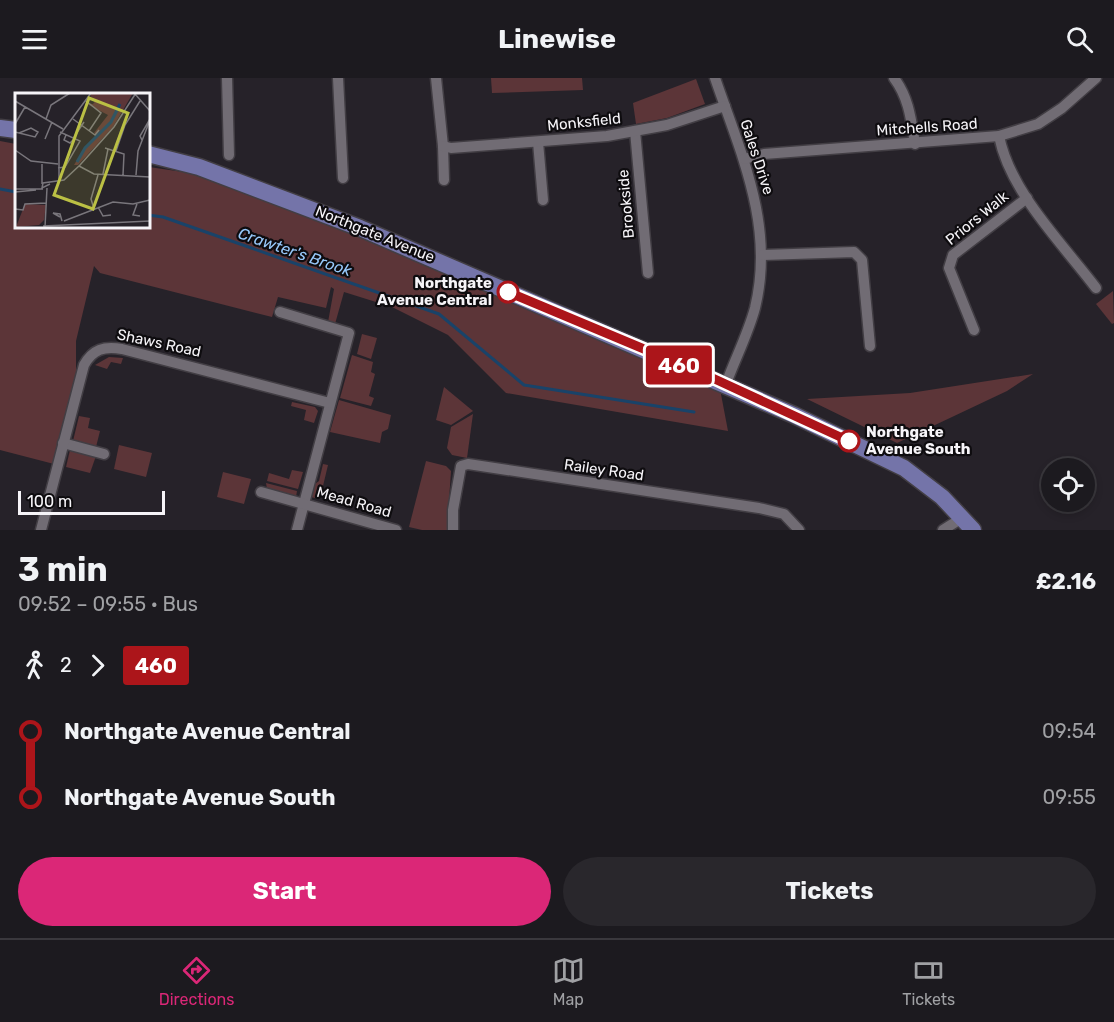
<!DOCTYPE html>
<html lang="en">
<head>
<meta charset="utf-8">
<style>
  body { margin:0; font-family:Rubik,sans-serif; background:#29272c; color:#f1f3f6; height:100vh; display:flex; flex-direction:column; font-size:22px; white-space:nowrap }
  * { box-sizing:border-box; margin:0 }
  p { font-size:20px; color:#a0a1a4 }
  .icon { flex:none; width:33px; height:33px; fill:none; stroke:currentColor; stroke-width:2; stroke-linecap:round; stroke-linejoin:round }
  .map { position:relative; height:452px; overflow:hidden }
  .panel { display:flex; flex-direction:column; background:#1c1a1f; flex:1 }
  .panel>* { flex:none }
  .badge { padding:0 12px; border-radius:4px; font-size:21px; line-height:39px }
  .buttons { position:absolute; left:1041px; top:380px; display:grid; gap:12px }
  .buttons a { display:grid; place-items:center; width:54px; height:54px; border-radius:50%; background:#1c1a1f; box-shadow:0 3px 9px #0003,0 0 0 2px #3a383d; font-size:30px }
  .scale { position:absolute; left:18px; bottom:15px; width:147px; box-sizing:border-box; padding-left:6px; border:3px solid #f6f4f8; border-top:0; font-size:16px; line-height:21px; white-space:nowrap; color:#f6f4f8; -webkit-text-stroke:4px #0e0c0f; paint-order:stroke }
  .map>.badge { position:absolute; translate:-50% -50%; box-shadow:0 0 0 3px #fff }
  .legs { display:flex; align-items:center; gap:9px; height:66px; padding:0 18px; font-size:20px }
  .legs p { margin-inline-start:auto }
  .summary { display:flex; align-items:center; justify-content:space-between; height:102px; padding:0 18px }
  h1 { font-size:33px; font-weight:700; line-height:45px }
  .cta { display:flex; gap:12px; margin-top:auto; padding:12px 18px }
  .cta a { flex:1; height:69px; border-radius:36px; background:#db2777; color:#fff; font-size:24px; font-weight:700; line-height:69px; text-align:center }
  .cta a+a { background:#29272c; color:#f1f3f6 }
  ul { padding:0 18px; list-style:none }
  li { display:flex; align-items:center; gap:21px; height:66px; font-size:22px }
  li i { display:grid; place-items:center; width:9px; height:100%; margin:0 8px; background:currentColor }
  li i::after { content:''; width:15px; height:15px; margin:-8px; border:4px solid; border-radius:50%; background:#1c1a1f }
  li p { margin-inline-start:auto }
  li:first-child i { background:linear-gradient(#0000 50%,currentColor 0) }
  li:last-child i { background:linear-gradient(currentColor 50%,#0000 0) }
  header { display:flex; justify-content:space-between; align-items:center; height:78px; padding:0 18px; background:#1c1a1f; font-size:27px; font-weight:700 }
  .tab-bar { display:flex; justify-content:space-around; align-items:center; height:84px; border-top:2px solid #3a383d; background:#1c1a1f; font-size:16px; color:#a0a1a4 }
  .tab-bar a { display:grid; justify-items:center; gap:3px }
  .tab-bar .selected { color:#db2777 }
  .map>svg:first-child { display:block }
  .green { fill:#5c3538 }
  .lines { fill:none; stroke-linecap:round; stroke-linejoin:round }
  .stream { stroke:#194369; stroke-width:3 }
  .minor-casing { stroke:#423e44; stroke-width:13 }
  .primary-casing { stroke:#423e44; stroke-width:19 }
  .minor { stroke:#716c74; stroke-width:10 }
  .primary { stroke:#7474a9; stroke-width:16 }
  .line-1-casing { stroke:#fff; stroke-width:14 }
  .line-1 { stroke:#ac151a; stroke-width:9 }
  .stop-1-dot { fill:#fff; stroke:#ac151a; stroke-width:3 }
  .labels { text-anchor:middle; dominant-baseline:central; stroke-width:4.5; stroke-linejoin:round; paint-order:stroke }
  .street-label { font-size:15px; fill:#f6f4f8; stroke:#0e0c0f }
  .stop-label { font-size:15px; font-weight:bold; fill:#f6f4f8; stroke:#0e0c0f; text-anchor:end }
  .water-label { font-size:16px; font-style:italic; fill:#98c9fb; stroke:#0e0c0f }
  .inset-river { fill:none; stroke:#194369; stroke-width:3 }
  .inset-road { fill:none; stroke:#79767c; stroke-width:1.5 }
  .view { fill:#bbc044; fill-opacity:0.15; stroke:#bbc044; stroke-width:3 }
  .inset-edge { fill:none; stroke:#f6f4f8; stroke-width:3 }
</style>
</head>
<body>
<header><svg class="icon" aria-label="menu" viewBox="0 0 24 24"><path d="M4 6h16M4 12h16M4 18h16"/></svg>Linewise<svg class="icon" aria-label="search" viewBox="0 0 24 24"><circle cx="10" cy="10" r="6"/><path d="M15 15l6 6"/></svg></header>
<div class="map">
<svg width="1114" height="452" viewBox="0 0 1114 452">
  <rect width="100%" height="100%" fill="#262229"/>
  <!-- green -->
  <g class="green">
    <path d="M491 0H582L583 12 492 15Z"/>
    <path d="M696 1 705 26 667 40 636 46 633 25Z"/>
    <path d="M0 63 16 66V148H148L149 89 197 96 274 122 720 311 728 353 506 315 448 257 392 229 344 214 335 246 328 244 334 211 331 209 326 230 278 219 272 239 100 195 94 188 76 263V300L54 386 0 372Z"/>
    <path d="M1113 213 1114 245 1112 246 1096 226Z"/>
    <path d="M362 256 377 260 371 281 357 276Z"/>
    <path d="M352 277 373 284 371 294 375 296 369 318 374 320 371 328 340 320Z"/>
    <path d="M109 279 123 280 121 286 111 284 107 291 95 287Z"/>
    <path d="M1033 296 1007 313 897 365 807 321 910 315Z"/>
    <path d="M444 309 473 333 451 347 436 342Z"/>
    <path d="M339 322 391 337 388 351 382 354 380 365 330 354Z"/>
    <path d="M292 324 315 329 318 333 314 345 304 342 306 332 291 328Z"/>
    <path d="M473 336 467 380 452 377 447 370 451 349Z"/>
    <path d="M79 338 90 340 88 350 100 353 96 369 73 363Z"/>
    <path d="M119 367 152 375 146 399 114 391Z"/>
    <path d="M70 372 96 378 90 395 66 389Z"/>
    <path d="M426 383 446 388 451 393 447 452H422L409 449Z"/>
    <path d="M323 386 328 387 323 408 318 407 315 420 311 419 312 408 319 403Z"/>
    <path d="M292 392 303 394 298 411 267 403 269 395 289 401Z"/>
    <path d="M223 394 251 401 244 426 217 419Z"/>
    <path d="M266 405 297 413 296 419 267 411Z"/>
  </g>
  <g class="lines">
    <!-- stream -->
    <g class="stream">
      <path d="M0 111 16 114"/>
      <path d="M148 137 163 139 439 236 524 307 694 334"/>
    </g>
    <defs>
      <g id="minor">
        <path d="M227 0 229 77"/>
        <path d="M338 0 343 100"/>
        <path d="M436 0 443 68 444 102"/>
        <path d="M715 0C741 76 775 148 755 230 748 256 735 281 726 306"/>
        <path d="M894 0C909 20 911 41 915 66"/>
        <path d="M635 53 648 195"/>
        <path d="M999 58C1010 114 1062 165 1096 210"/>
        <path d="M538 64 543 122"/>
        <path d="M443 68 451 70 607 58 667 47 725 28"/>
        <path d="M744 81 764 76 999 58 1038 46 1062 30 1096 0"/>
        <path d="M763 177 854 174 862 182 870 268"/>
        <path d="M280 234 349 255 297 452"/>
        <path d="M974 252 949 190 953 177 1027 120"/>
        <path d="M63 365 104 376"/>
        <path d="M261 414 396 452"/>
        <path d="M41 452 84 287C93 271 104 268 122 271L330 325"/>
        <path d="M453 452V432L461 388 468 386 759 430 784 436 799 452"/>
        <path d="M943 452 962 440"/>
      </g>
      <g id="primary">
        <path d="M0 50 16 52"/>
        <path d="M148 76 199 89 360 150 794 337 904 390 942 419 973 452"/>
      </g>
    </defs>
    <!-- minor casing -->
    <use href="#minor" class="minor-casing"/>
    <!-- primary casing -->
    <use href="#primary" class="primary-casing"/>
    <!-- minor -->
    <use href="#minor" class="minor"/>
    <!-- primary -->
    <use href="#primary" class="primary"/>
  </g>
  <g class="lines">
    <defs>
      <path id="line-1" d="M508 214 706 297 849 363"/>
    </defs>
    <!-- line-1 casing -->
    <use href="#line-1" class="line-1-casing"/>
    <!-- line-1 -->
    <use href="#line-1" class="line-1"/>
  </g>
  <!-- markers -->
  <g class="stop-1-dot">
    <circle cx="508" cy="214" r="10"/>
    <circle cx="849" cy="363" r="10"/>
  </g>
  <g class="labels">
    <!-- street labels -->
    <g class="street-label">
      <text transform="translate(584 44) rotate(-6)">Monksfield</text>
      <text transform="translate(927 49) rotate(-4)">Mitchells Road</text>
      <text transform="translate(757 79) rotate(72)">Gales Drive</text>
      <text transform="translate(626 126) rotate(-95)">Brookside</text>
      <text transform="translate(977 140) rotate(-39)">Priors Walk</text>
      <text transform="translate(375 156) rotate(22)">Northgate Avenue</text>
      <text transform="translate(159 265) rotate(12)">Shaws Road</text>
      <text transform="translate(604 392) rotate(8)">Railey Road</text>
      <text transform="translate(354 424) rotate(16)">Mead Road</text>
    </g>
    <!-- stop labels -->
    <g class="stop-label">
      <text x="492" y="205">Northgate<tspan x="492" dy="17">Avenue Central</tspan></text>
      <text x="866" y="354" text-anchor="start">Northgate<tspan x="866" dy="17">Avenue South</tspan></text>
    </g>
    <!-- water labels -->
    <g class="water-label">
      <text transform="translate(295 174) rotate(19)">Crawter's Brook</text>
    </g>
  </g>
  <!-- overview -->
  <g transform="translate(15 15)">
    <rect width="135" height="135" fill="#262229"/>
    <path d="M77 0H118L98 34 63 72H59L70 54 83 43 79 40 93 22 70 10 78 11 81 7 75 3ZM10 111 31 112 29 127 24 132 1 134Z" fill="#5c3538"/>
    <path class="inset-river" d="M62 69 70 55 96 29 105 11"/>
    <path class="inset-road" d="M120 1 135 18M0 8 48 36M71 8 86 20 74 38M31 26 36 12 55 0M58 26 80 42 84 37M0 31 10 14M0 39 20 44 23 39 16 35 4 40M51 42 49 47 55 50 60 45M59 44 69 29M30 46 37 29M127 47 125 43 135 26M90 55 109 61 108 82M0 57 16 68 43 71M101 58 110 32 125 8M64 73 79 81 135 84M43 75 50 74 65 48 45 39M88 81 93 56M121 82 123 58 135 27M44 89V43L76 0M27 91V71M35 91 27 95 28 90 49 87 65 72 99 34 121 0M0 96H28M0 99 21 97M122 111 118 122 125 123M83 114 88 123 96 122M0 116 8 117 10 111 31 110M79 116 76 106 83 82M45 124 38 120 45 121 47 128M49 128 98 109 118 111 135 107M28 133 135 128M30 134 32 95"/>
    <path class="view" d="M74 5 113 20 78 116 39 102Z"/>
    <rect width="135" height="135" class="inset-edge"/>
  </g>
</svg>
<div class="buttons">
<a><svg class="icon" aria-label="locate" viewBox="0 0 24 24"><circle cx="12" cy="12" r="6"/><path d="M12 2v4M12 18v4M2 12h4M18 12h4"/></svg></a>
</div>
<div class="scale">100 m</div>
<b class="badge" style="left:679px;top:287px;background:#ac151a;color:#fff">460</b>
</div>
<section class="panel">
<div class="summary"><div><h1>3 min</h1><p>09:52 – 09:55 · Bus</p></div><b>£2.16</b></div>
<div class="legs"><svg class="icon" aria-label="walk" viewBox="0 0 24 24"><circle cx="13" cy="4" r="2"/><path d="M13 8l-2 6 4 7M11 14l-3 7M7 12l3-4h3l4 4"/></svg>2<svg class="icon" aria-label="forward" viewBox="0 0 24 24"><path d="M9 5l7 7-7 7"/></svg><b class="badge" style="background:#ac151a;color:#fff">460</b></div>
<ul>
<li><i style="color:#ac151a"></i><b>Northgate Avenue Central</b><p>09:54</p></li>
<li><i style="color:#ac151a"></i><b>Northgate Avenue South</b><p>09:55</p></li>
</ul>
<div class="cta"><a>Start</a><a>Tickets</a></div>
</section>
<nav class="tab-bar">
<a class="selected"><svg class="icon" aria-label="directions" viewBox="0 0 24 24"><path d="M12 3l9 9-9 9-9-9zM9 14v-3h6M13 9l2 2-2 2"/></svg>Directions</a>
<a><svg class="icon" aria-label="map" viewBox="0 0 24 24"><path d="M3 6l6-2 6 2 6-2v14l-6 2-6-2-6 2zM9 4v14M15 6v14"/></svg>Map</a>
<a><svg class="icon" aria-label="tickets" viewBox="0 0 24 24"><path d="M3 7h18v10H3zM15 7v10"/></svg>Tickets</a>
</nav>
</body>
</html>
